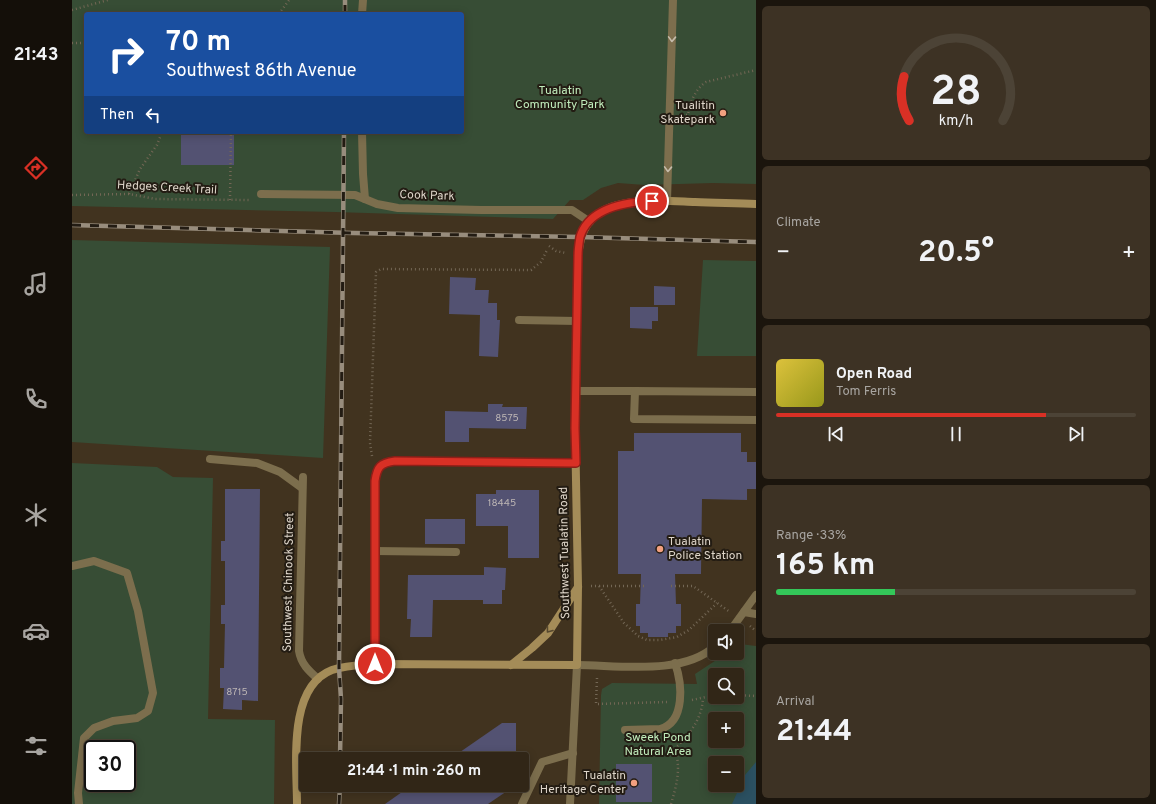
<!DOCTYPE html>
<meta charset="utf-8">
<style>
:root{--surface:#312617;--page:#3d3224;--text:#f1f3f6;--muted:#a8a5a1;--line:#4c4336;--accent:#d93025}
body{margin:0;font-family:Overpass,sans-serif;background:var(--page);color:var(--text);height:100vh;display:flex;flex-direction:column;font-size:15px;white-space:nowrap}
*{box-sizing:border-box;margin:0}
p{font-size:13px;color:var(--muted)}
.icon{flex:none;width:22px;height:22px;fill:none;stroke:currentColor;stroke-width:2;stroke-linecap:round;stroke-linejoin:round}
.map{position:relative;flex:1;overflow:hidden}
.sheet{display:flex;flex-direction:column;gap:6px;padding:6px;background:#1b150d;width:400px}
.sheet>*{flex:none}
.hud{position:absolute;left:12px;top:12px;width:380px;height:122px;border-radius:4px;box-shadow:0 2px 10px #0003,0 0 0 1px var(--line);background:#1a4fa0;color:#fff;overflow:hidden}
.controls{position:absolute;left:636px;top:624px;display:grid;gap:8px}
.controls a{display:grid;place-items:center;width:36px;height:36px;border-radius:4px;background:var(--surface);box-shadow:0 2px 10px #0003,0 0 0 1px var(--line);font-size:20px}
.speed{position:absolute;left:12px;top:740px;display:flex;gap:8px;font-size:20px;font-weight:700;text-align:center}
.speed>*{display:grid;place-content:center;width:52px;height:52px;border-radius:50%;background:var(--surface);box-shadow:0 2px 10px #0003,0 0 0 1px var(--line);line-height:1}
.speed .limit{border:2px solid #111;border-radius:6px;background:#fff;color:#111}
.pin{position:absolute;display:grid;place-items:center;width:34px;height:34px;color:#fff;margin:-17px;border:2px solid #fff;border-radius:50%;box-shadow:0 1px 4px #0007}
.me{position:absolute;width:44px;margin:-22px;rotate:0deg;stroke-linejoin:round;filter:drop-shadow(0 0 3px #0008)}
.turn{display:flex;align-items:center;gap:14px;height:84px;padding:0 16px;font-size:18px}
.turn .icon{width:52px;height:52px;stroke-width:2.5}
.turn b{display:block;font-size:28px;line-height:34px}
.then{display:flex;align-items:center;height:38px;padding:0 16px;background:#0003;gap:8px;font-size:15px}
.big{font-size:30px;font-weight:700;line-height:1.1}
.sheet .card{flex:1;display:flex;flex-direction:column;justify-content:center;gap:6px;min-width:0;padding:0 14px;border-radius:6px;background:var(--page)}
.sheet .dial{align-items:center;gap:0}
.dial svg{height:104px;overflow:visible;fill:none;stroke:var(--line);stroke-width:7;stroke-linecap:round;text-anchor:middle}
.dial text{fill:var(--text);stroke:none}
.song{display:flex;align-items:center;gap:12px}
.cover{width:48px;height:48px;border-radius:6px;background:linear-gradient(135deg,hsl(50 70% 55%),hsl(60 70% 35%))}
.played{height:4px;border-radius:2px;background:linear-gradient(90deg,var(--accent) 75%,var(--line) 75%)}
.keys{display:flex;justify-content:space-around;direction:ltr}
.heat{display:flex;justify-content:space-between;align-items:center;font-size:22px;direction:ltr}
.charge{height:6px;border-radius:3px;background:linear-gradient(90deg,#34c759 33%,var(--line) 0)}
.trip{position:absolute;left:227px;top:752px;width:230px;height:40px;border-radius:4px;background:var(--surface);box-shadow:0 2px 10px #0003,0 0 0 1px var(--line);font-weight:700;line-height:40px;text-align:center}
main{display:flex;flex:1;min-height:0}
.dock{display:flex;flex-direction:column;width:72px;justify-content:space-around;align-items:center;background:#140f09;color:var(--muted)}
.dock .icon{width:28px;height:28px}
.dock .on{color:var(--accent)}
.dock b{font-size:18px;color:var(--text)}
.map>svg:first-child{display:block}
</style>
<main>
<nav class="dock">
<b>21:43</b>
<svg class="icon on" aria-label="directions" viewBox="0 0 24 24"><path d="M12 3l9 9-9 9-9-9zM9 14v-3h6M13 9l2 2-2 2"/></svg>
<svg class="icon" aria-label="music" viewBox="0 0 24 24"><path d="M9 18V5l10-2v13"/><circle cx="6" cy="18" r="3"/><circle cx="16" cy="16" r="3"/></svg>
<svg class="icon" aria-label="phone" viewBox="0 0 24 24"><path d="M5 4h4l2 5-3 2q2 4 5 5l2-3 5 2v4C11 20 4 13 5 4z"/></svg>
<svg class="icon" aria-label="climate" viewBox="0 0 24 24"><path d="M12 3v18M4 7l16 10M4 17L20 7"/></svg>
<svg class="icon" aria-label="car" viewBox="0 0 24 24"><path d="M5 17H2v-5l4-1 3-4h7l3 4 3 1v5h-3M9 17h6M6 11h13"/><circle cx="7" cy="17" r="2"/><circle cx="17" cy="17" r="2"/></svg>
<svg class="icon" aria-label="filters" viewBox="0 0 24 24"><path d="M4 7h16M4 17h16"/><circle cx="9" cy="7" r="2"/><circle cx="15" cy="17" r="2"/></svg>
</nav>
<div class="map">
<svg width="684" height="804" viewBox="0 0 684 804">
<rect width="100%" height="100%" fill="#41331f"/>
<!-- green -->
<g fill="#374d35" fill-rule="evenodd">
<path d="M 0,0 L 684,0 L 684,184 L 641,183 L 573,185 L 546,183 L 529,188 L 511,200 L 498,200 L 481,219 L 263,212 L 0,206 ZM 14,14 L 390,14 L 390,132 L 14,132 Z"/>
<path d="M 0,240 L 258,247 L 251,458 L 0,442 Z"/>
<path d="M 631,260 L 684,261 L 684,356 L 625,356 Z"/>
<path d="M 0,463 L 85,467 L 101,477 L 141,478 L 136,719 L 203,720 L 202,804 L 0,804 ZM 21,749 L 55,749 L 55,783 L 21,783 Z"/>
<path d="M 668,644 L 684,646 L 684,804 L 527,804 L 529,695 L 530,689 L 540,683 L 625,684 L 623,674 L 655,653 L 665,653 L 665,646 ZM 643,675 L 665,675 L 665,697 L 643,697 ZM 643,719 L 665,719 L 665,741 L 643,741 ZM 643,763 L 665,763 L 665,785 L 643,785 Z"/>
</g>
<!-- water -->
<path fill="#2b5061" d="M 684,762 L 684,804 L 660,804 L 673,775 Z"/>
<!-- building -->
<g fill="#535272">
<rect x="109" y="132" width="53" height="33"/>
<path d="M 378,277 L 404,278 L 403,290 L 417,290 L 416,303 L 425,303 L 425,320 L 428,320 L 426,357 L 407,356 L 408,315 L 377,314 Z"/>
<path d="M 582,286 L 603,287 L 603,305 L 582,305 Z"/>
<path d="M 558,307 L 586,307 L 586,321 L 580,321 L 580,329 L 558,328 Z"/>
<path d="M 416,404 L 431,404 L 430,407 L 455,407 L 454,429 L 397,428 L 397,442 L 373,442 L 373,411 L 416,412 Z"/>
<path d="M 562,433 L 669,433 L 669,452 L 675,452 L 675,462 L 684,462 L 684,489 L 675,489 L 675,500 L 630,499 L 629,574 L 603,574 L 604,604 L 609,604 L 609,626 L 604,626 L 604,633 L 596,633 L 596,637 L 576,637 L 576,633 L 568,633 L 568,626 L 564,626 L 564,604 L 568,604 L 569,574 L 546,574 L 546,451 L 562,451 Z"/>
<path d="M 153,489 L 188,489 L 186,701 L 170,700 L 170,710 L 151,709 L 152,688 L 148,688 L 148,668 L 152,668 L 153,624 L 149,624 L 149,605 L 153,605 L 153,561 L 149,561 L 149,541 L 153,541 Z"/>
<path d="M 424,490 L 467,490 L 467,558 L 436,558 L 436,526 L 404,526 L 404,494 L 424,494 Z"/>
<rect x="353" y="519" width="40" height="25"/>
<path d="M 412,567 L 434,568 L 433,590 L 430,590 L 430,604 L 411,604 L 411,600 L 361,600 L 360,637 L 338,637 L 339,619 L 335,619 L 336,575 L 412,575 Z"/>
<path d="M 430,723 L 444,723 L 444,759 L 378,759 Z"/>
<rect x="544" y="764" width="36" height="38"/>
<path d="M 340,785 L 444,785 L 416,804 L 313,804 Z"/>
</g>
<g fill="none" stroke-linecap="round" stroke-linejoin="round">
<!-- path -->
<g stroke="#736755" stroke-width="2.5" stroke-dasharray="1 3" stroke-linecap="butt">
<path d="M 0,10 L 36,0"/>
<path d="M 207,14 L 217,0"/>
<path d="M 0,43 L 14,43"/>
<path d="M 610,115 L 616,115 C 618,103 623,89 634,82 L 684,70"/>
<path d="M 57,194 L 68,169 L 85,145 L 90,132"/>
<path d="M 0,195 L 57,194 L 83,199 L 177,200"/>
<path d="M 158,200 L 159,132"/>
<path d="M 477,246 L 484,251 L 494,253"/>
<path d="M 300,456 L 298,443 L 304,272 L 309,269 L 459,270 L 469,262 L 475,250"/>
<path d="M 519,586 L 573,586"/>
<path d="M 527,586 L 552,623 L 566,636 L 575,640 L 588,640 L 605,637 L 617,630 L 645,603"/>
<path d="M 599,586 L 621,586 L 658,612"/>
<path d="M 678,626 L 684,631"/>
<path d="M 525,678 L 524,704 L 595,702"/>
<path d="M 665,695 L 684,696"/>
<path d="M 620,700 L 643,695"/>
<path d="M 599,804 C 605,784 609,769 603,748 C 618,735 630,718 631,698"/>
</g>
<!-- service -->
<g stroke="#7c6e4d" stroke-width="8">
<path d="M 290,14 L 291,0"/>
<path d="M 290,132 L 291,174 L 293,199"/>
<path d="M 189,194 L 283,195 L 305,204 L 326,208 L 409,210 L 500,210 L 518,222"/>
<path d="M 595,201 L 601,0"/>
<path d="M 447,320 L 505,321"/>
<path d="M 504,391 L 563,391"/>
<path d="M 684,392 L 563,391 L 562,419 L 684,420"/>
<path d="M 303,551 L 384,552"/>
<path d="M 0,566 L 22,561 L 55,573 L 66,611 L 81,693 L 76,711 L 65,718 L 41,721 L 22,728 L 12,738 L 6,793 L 7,804"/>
<path d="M 672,612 L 684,614"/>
<path d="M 658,631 L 684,595"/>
<path d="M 505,665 C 546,665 611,676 643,646"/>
<path d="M 553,730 L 588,729 C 614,722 610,683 603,663"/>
<path d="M 450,804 L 470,762 L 501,753"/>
</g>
<!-- minor -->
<g stroke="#7c6e4d" stroke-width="8">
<path d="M 138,459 L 185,463 L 208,472 L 230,488"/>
<path d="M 231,477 L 227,651 C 229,664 237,671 246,679"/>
<path d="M 303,664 L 303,481 C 305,467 308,463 323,461 L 504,463"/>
</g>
<!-- tertiary -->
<path stroke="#7c6e4d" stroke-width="8" d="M 498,804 L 505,665"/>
<!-- secondary -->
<g stroke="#a48c58" stroke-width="8">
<path d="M 439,665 L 460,648 L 476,633 L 506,587"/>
<path d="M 225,804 C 225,765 215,687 260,670 C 274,665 288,665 303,664 L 505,665 L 506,586 L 503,427 L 506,256 C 508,241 510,228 522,217 C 545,196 593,201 623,202 C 643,203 664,203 684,204"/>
</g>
<!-- rail casing -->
<g stroke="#988d7d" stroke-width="4.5">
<g id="rail">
<path d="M 273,14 L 273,0"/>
<path d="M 0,225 L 281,233 L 508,237 L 684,242"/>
<path d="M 268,759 L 269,699 L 267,668 L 272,132"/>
<path d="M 267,804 L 268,785"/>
</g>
</g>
<!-- rail -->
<use href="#rail" stroke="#231c13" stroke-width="3" stroke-dasharray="9" stroke-linecap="butt"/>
</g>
<!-- one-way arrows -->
<defs><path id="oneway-chevron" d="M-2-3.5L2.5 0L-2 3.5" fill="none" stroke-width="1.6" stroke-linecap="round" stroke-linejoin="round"/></defs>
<g stroke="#c6bcab">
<use href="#oneway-chevron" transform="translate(600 39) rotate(92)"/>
<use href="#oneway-chevron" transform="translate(596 169) rotate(92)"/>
</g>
<use stroke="#57492f" href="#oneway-chevron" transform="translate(477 630) rotate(127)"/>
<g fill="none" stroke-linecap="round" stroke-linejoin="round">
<!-- route casing -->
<g stroke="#8d1f18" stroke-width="10">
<path id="route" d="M 303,664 L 303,481 C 305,467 308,463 323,461 L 504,463 L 503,428 L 506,256 C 506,250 507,243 508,237 C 517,207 554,202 580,201"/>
</g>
<!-- route -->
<use href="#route" stroke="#d93025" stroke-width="7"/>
</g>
<!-- markers -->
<g fill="#f2a07f" stroke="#231c13" stroke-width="1.5">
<circle cx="651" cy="113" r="4"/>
<circle cx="588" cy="549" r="4"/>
<circle cx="562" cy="783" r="4"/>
</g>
<g text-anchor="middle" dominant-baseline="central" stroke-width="4" stroke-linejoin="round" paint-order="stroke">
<!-- number labels -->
<g font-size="10" fill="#bcb5b4">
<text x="435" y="418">8575</text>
<text x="430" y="503">18445</text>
<text x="165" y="692">8715</text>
</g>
<!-- park labels -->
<g font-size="12" fill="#c1edbc" stroke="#231c13">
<text x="488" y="91">Tualatin<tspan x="488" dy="14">Community Park</tspan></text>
<text x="586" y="738">Sweek Pond<tspan x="586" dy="14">Natural Area</tspan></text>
</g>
<!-- poi labels -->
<g font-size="12" fill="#dfd6ca" stroke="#231c13" text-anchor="end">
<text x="643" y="106">Tualitin<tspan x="643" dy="14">Skatepark</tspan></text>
<text x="596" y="542" text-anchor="start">Tualatin<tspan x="596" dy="14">Police Station</tspan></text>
<text x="554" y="776">Tualatin<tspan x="554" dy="14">Heritage Center</tspan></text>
</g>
<!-- street labels -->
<g font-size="12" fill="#dfd6ca" stroke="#231c13">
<text transform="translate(95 188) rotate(3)">Hedges Creek Trail</text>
<text transform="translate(355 196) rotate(2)">Cook Park</text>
<text transform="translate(493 553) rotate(-91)">Southwest Tualatin Road</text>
<text transform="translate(217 582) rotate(-89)">Southwest Chinook Street</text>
</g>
</g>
</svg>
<div class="controls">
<a><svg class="icon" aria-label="sound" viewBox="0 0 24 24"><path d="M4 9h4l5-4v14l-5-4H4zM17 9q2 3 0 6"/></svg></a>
<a><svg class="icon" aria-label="search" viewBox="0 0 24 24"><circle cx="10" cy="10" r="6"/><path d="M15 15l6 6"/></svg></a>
<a>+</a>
<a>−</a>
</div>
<div class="speed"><div class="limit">30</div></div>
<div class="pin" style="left:580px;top:201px;background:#d93025"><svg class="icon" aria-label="arrive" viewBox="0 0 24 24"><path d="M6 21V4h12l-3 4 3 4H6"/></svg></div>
<svg class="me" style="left:303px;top:664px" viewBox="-20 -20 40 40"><circle r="17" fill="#d93025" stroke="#fff" stroke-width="3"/><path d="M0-11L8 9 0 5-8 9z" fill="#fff"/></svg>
<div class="trip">21:44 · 1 min · 260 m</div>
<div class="hud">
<div class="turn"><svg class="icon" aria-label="right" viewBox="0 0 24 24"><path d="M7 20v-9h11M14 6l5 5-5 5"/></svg><div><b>70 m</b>Southwest 86th Avenue</div></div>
<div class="then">Then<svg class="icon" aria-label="left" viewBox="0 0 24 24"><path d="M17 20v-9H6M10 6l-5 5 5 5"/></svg></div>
</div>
</div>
<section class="sheet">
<div class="card dial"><svg viewBox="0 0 100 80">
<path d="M14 69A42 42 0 1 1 86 69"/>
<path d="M14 69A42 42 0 0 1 10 35" stroke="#d93025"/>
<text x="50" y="56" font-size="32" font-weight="700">28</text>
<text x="50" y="72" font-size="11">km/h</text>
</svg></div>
<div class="card"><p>Climate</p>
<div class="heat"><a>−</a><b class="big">20.5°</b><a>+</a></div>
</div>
<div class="card">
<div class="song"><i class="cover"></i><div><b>Open Road</b><p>Tom Ferris</p></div></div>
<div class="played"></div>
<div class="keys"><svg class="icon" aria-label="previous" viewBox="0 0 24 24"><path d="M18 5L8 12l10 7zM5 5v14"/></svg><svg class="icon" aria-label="pause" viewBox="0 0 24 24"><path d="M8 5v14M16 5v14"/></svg><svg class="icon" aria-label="next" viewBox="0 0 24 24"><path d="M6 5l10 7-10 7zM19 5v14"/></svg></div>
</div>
<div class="card"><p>Range · 33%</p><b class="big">165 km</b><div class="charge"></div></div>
<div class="card"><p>Arrival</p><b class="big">21:44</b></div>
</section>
</main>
